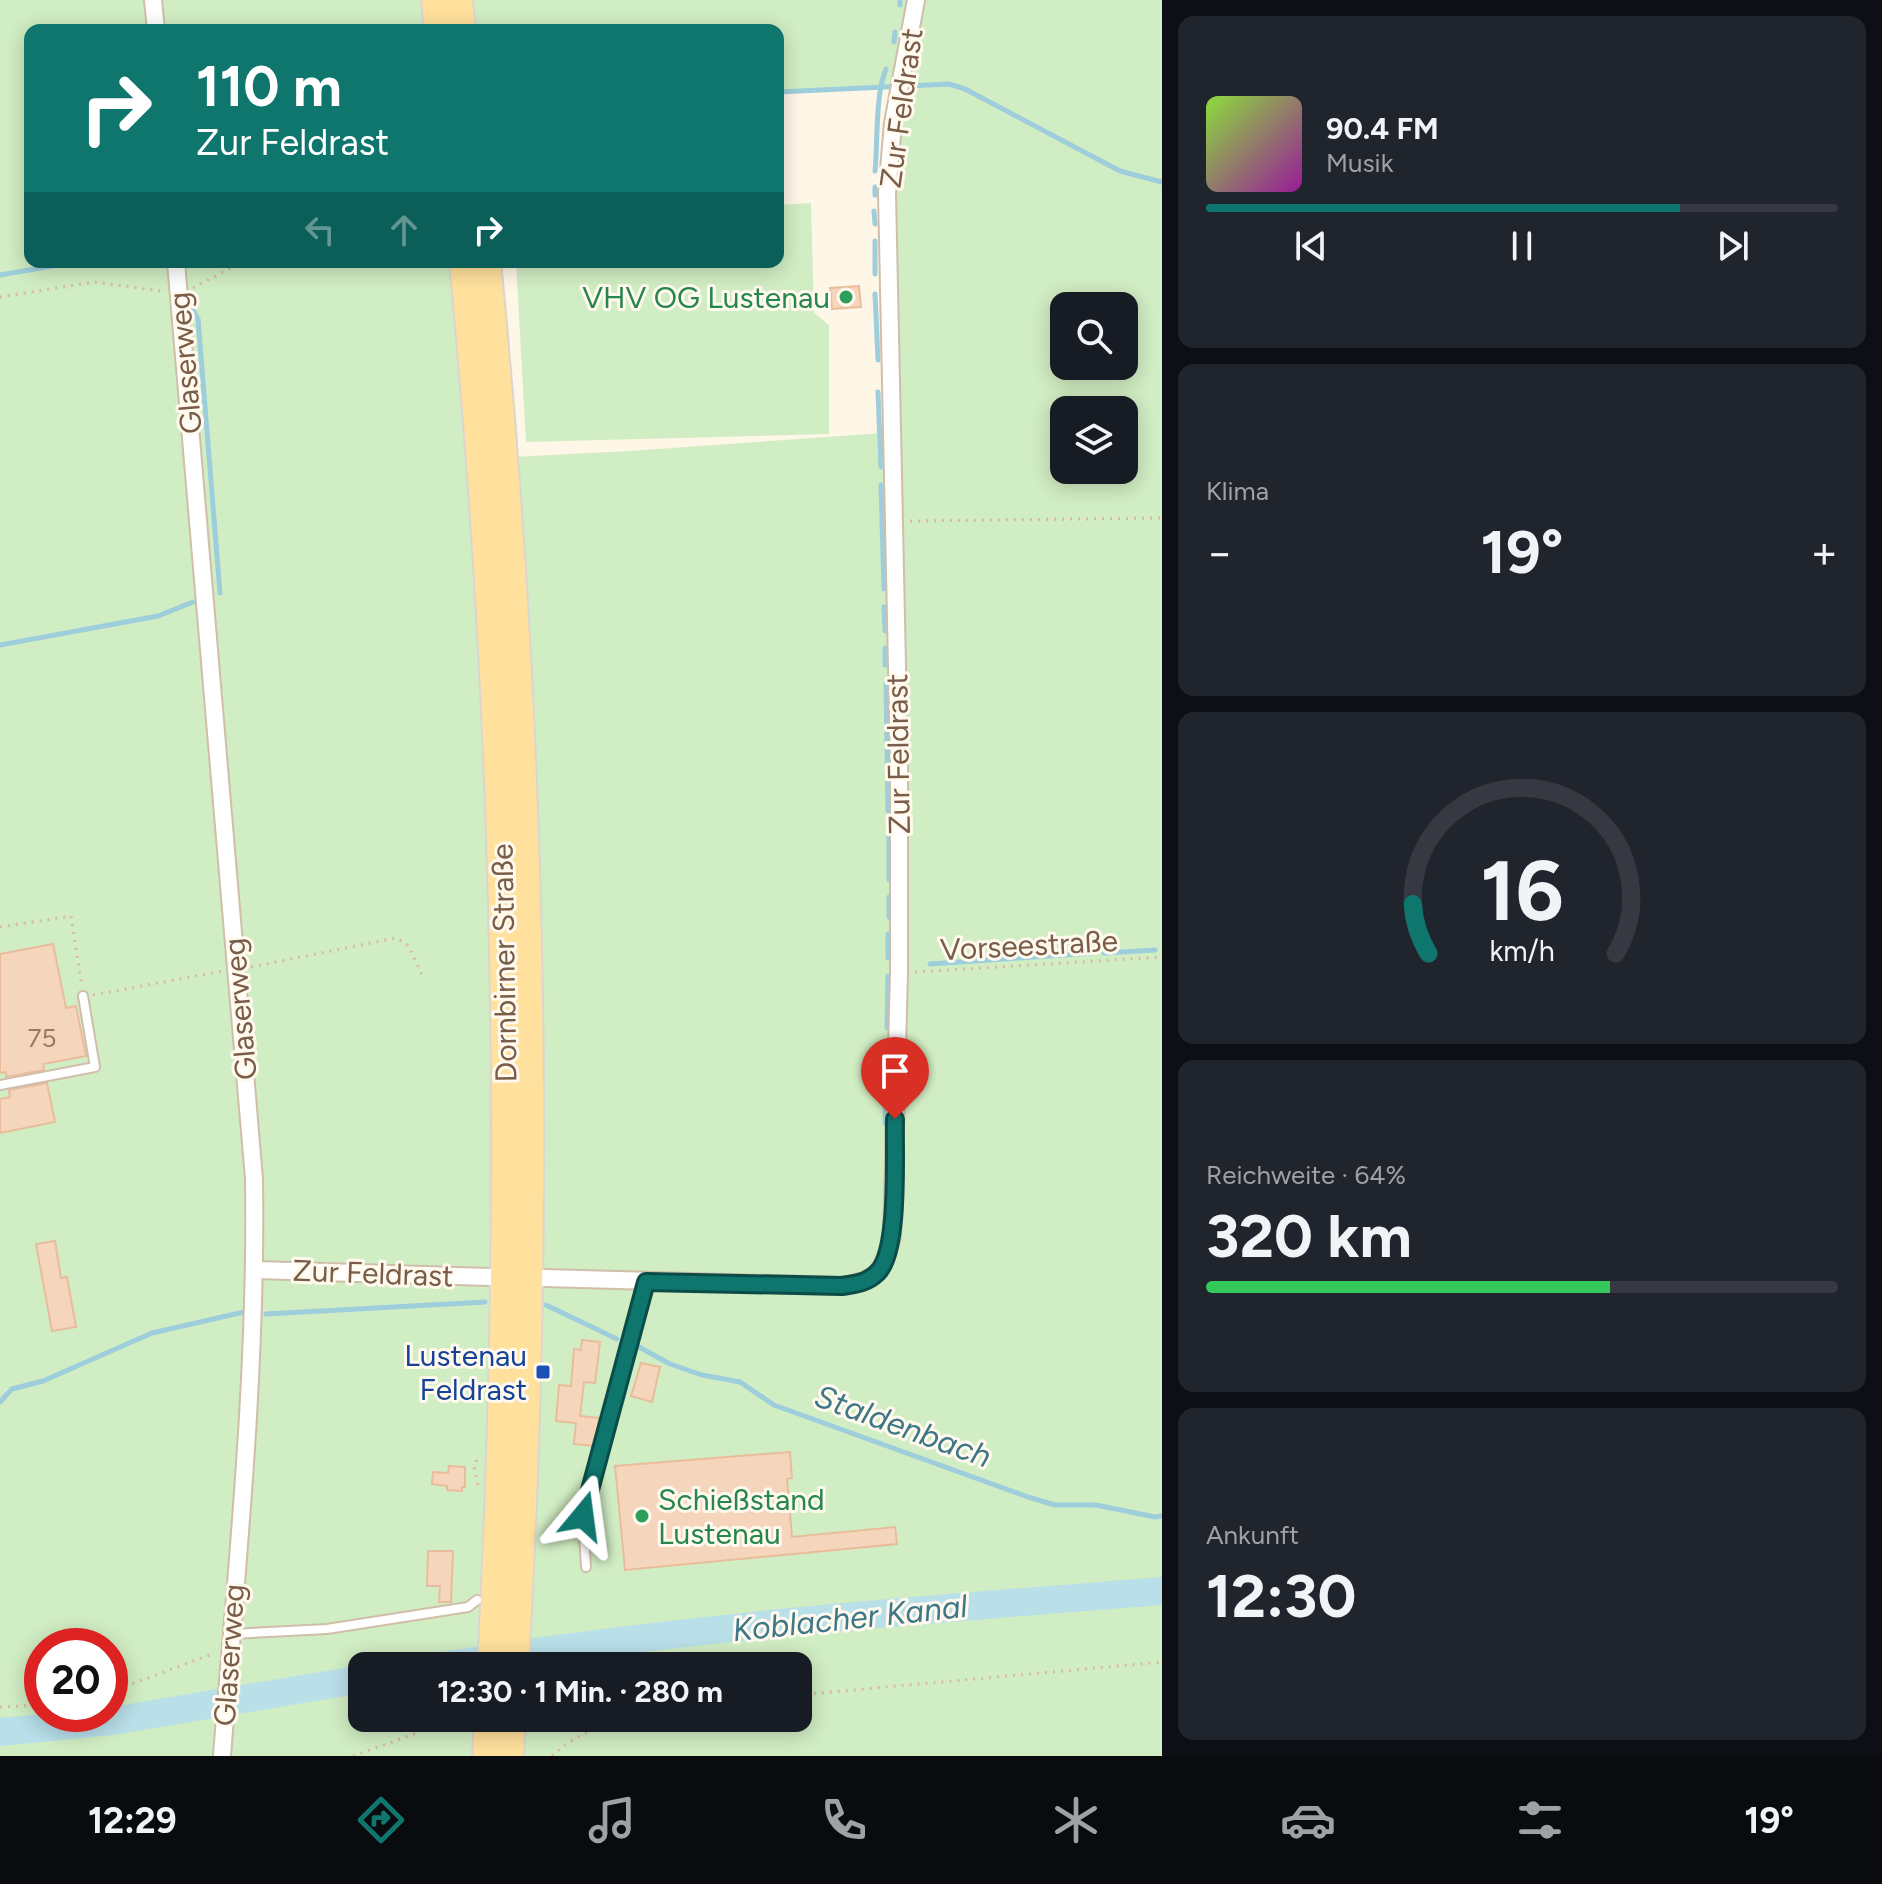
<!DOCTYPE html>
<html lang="de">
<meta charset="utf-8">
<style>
:root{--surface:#171b24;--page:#20242c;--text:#f1f3f6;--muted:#9ea1a6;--line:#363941;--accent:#0f766e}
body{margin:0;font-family:Figtree,sans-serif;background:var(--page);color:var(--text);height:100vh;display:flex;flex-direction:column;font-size:30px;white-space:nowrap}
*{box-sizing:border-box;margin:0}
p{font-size:26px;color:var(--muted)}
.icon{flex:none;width:44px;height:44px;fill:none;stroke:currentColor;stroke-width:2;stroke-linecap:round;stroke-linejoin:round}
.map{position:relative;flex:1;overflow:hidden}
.side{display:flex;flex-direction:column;gap:16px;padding:16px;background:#0d0f14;width:720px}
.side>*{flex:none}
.hud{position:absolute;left:24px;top:24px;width:760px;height:244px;border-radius:16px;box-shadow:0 4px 20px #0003;background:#0f766e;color:#fff;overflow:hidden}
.tools{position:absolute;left:1050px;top:292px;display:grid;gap:16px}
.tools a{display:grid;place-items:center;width:88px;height:88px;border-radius:16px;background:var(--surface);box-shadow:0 4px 20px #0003;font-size:40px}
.speed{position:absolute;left:24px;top:1628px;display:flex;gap:16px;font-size:40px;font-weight:700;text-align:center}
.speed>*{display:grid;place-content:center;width:104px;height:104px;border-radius:50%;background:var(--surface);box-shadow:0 4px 20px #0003;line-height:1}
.speed .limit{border:12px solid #d22;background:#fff;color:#111}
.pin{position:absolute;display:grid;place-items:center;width:68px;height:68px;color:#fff;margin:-82px -34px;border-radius:50% 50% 50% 0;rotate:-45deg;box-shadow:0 0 8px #0007}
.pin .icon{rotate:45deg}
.me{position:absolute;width:88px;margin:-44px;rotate:16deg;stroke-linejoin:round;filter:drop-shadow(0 0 6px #0008)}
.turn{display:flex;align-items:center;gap:28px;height:168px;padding:0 40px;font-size:36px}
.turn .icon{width:104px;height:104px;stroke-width:2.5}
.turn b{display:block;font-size:56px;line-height:68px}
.lanes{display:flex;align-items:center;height:76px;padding:0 40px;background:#0003;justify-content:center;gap:40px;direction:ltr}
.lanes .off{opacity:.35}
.big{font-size:60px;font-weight:700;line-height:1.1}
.side .widget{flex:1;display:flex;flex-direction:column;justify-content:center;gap:12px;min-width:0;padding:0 28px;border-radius:16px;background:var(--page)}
.side .dial{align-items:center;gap:0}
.dial svg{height:208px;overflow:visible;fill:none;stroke:var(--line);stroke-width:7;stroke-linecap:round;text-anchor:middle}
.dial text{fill:var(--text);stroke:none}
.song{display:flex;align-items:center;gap:24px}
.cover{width:96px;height:96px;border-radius:12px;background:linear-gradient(135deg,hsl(90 70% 55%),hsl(300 70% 35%))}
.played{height:8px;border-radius:4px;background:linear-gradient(90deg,var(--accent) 75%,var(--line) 75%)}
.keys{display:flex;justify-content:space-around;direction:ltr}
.heat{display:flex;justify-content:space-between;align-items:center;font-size:44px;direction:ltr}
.charge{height:12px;border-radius:6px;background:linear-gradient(90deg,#34c759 64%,var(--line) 0)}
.trip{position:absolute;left:348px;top:1652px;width:464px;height:80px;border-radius:16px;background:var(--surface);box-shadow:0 4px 20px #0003;font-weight:700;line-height:80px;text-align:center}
.menu{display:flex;height:128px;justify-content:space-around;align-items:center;background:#090b0e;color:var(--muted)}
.menu .icon{width:56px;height:56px}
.menu .on{color:var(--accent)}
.menu b{font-size:36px;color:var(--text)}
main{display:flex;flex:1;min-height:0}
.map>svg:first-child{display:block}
</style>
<main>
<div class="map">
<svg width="1162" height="1756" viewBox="0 0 1162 1756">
<rect width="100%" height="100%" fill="#fef6e6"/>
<!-- green -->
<g fill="#d1edc3" fill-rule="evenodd">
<path d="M 0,0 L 147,0 L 150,30 L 30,30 L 30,262 L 462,262 L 492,458 L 629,451 L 883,433 L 893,323 L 894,164 L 918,0 L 1162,0 L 1162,1581 L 839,1608 L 480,1650 L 480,1666 L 362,1666 L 362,1718 L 798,1718 L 798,1666 L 487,1666 L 1014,1610 L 1162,1598 L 1162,1756 L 0,1756 ZM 1064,306 L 1124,306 L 1124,366 L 1064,366 ZM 1064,410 L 1124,410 L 1124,470 L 1064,470 ZM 42,1646 L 110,1646 L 110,1714 L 42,1714 Z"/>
<path d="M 159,0 L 426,0 L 429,30 L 161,30 Z"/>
<path d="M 468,0 L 911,0 L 894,86 L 778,92 L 778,30 L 471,30 Z"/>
<path d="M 811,203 L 814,313 L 829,325 L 829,434 L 526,442 L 516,262 L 778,262 L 778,205 Z"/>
</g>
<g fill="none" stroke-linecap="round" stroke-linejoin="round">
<!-- stream -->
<g stroke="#9ecedb" stroke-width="5">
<path d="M 900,5 L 900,0"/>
<path d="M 894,42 L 895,32"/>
<path d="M 778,92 L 949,84 L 965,89 L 1120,171 L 1162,182"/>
<path d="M 875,171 C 878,140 875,96 886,69"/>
<path d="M 875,195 L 875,187"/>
<path d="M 874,211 L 875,224"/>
<path d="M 875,241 L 875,274"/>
<path d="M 0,275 L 75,262"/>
<path d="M 875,294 L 878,360"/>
<path d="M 193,310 L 198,319 L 220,593"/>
<path d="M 878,392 L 881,467"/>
<path d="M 881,485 L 884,589"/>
<path d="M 884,607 L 885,631"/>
<path d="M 0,645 L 158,616 L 193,602"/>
<path d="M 885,648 L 885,665"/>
<path d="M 886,683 L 888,811"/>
<path d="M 889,831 L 889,880"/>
<path d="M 889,917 L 889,897"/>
<path d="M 1104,953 L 1155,950"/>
<path d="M 888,958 L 888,934"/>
<path d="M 930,964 L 1092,953"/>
<path d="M 887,1028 L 888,976"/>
<path d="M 885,1123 L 887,1046"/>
<path d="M 546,1305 L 617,1339"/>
<path d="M 266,1314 L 485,1302"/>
<path d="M 639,1347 L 670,1364 L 702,1375 L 740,1382 L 774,1405 L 1028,1497 L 1055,1505 L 1096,1505 L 1155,1517 L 1162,1516"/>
<path d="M 0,1402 L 12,1389 L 43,1381 L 152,1333 L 244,1312"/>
</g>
<!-- river -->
<g stroke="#b9dfe9" stroke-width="28">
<path d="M 443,1666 C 681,1627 922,1610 1162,1591"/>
<path d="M 0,1732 L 112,1721 L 362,1679"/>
</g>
</g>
<!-- building -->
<g fill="#f5d6bc" stroke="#e9bd9b" stroke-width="2">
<path d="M 859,286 L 861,307 L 832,309 L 830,288 Z"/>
<path d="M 53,944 L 66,1008 L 76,1006 L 86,1056 L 43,1064 L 44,1070 L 6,1077 L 6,1072 L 0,1073 L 0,954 Z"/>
<path d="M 47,1083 L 55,1122 L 0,1133 L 0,1099 L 10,1097 L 9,1090 Z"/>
<path d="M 55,1241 L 61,1278 L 67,1277 L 76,1327 L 52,1331 L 36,1244 Z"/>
<path d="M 582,1340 L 600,1342 L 595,1383 L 584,1382 L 580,1416 L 599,1418 L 595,1446 L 574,1444 L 576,1423 L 556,1421 L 559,1385 L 571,1386 L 574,1349 L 581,1350 Z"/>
<path d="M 641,1363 L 660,1367 L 652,1402 L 631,1396 Z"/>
<path d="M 790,1452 L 792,1478 L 787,1479 L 792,1537 L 895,1527 L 897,1544 L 625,1570 L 615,1466 Z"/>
<path d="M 449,1466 L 465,1467 L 465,1487 L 462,1487 L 462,1491 L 447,1490 L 447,1486 L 432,1484 L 433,1472 L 448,1473 Z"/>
<path d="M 428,1551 L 453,1551 L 451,1602 L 439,1602 L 440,1586 L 427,1586 Z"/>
</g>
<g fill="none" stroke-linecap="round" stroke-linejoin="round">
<!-- service casing -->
<g stroke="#d0beab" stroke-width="12">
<g id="service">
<path d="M 0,1085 L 95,1067 L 83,996"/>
<path d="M 586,1567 L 583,1516 L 646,1282"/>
<path d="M 231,1634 L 327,1629 L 468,1607 L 477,1600"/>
</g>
</g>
<!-- minor casing -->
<g stroke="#d0beab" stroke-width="20">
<g id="minor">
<path d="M 153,0 L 156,30"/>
<path d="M 176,262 L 254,1179 C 257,1372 237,1564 222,1756"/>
<path d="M 256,1270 L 490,1277"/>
<path d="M 544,1278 L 842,1286 C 878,1281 884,1270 892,1236 L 899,973 L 899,761 L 887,193 L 893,123 L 916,0"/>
</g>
</g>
<!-- primary casing -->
<g stroke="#dcd5d0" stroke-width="30">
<g id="primary">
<path d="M 435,0 L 438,30"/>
<path d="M 459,0 L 462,30"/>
<path d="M 463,262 C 508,729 516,1197 491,1666"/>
<path d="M 487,262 C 533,728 542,1198 515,1666"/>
<path d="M 486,1756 L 488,1718"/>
<path d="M 510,1756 L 512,1718"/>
</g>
</g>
<!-- path -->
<g stroke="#dab99e" stroke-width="3" stroke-dasharray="2 6" stroke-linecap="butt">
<path d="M 193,288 L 242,262"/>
<path d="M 0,297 L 94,282 L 162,291"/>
<path d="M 910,521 L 1162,518"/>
<path d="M 0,927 L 71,916 L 82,987"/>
<path d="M 251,967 L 396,938 L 408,945 L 422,975"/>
<path d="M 915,972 L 1162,957"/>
<path d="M 93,995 L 223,971"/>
<path d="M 478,1485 L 474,1467 L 479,1455"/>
<path d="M 110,1692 L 215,1653"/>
<path d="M 798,1695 L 1162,1662"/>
<path d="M 0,1707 L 42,1705"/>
<path d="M 353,1756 L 417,1733 L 441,1718"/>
<path d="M 552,1756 L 569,1742 L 614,1718"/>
</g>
<!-- service -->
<use href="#service" stroke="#fff" stroke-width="8"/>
<!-- minor -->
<use href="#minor" stroke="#fff" stroke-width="16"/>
<!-- primary -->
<use href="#primary" stroke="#ffe09c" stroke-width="26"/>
</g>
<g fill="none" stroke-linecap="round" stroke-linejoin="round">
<!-- route casing -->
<g stroke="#0a4d48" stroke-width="20">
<path id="route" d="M 583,1516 L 646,1282 L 842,1286 C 855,1284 867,1283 877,1273 C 900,1252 894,1153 895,1119"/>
</g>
<!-- route -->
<use href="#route" stroke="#0f766e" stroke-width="14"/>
</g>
<!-- markers -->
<g fill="#2e9e5b" stroke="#fff9ee" stroke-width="3">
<circle cx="846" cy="297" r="8"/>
<circle cx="642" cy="1516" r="8"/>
</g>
<rect fill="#1a4fb4" stroke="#fff9ee" stroke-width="3" x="535" y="1364" width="16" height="16" rx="4"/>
<g text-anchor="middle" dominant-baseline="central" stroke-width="6" stroke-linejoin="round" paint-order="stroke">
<!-- number labels -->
<g font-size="26" fill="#987b66">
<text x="42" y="1038">75</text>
</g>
<!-- street labels -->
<g font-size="30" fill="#795d49" stroke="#fff9ee">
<text transform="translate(901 108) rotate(-82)">Zur Feldrast</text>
<text transform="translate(185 363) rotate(-95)">Glaserweg</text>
<text transform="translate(898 754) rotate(-91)">Zur Feldrast</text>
<text transform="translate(1029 945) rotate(-3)">Vorseestraße</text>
<text transform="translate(504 963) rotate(-91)">Dornbirner Straße</text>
<text transform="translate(240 1009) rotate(-95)">Glaserweg</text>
<text transform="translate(373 1273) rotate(2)">Zur Feldrast</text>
<text transform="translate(229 1655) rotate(-86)">Glaserweg</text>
</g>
<!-- leisure labels -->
<g font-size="30" fill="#27864d" stroke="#fff9ee" text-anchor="end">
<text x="830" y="297">VHV OG Lustenau</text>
<text x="658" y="1499" text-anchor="start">Schießstand<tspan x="658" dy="34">Lustenau</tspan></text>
</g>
<!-- transit labels -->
<g font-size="30" fill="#164399" stroke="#fff9ee" text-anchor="end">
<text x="527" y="1355">Lustenau<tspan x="527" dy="34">Feldrast</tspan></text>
</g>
<!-- water labels -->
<g font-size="32" font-style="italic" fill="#3e7787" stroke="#fff9ee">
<text transform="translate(903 1426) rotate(20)">Staldenbach</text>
<text transform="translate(850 1618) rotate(-6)">Koblacher Kanal</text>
</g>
</g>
</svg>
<div class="tools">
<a><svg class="icon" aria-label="search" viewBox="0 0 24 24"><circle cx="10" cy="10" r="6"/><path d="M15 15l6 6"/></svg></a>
<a><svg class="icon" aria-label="layers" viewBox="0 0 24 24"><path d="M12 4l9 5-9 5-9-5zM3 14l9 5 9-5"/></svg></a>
</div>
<div class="speed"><div class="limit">20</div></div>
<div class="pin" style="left:895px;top:1119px;background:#d93025"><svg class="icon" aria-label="arrive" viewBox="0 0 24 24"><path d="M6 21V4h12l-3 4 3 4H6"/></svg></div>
<svg class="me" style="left:583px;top:1516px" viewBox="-20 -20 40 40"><path d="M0-17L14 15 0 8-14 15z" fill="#0f766e" stroke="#fff" stroke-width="4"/></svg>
<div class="trip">12:30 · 1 Min. · 280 m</div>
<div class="hud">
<div class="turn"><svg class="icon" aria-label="right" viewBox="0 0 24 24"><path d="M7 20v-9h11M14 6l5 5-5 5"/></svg><div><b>110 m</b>Zur Feldrast</div></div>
<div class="lanes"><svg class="icon off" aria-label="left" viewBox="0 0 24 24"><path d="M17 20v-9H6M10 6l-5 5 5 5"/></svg><svg class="icon off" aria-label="ahead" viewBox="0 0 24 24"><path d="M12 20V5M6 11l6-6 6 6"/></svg><svg class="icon" aria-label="right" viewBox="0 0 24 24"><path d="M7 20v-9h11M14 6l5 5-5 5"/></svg></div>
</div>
</div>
<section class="side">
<div class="widget">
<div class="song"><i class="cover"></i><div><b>90.4 FM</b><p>Musik</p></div></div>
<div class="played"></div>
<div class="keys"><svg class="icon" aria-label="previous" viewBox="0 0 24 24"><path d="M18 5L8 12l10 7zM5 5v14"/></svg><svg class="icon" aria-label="pause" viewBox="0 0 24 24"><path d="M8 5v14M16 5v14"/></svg><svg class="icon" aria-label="next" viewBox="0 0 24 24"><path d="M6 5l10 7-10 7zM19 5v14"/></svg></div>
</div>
<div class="widget"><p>Klima</p>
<div class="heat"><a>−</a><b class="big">19°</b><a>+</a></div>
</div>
<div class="widget dial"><svg viewBox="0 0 100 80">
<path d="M14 69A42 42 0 1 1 86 69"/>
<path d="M14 69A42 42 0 0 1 8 50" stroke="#0f766e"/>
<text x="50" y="56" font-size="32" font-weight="700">16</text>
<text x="50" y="72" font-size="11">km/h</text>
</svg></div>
<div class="widget"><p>Reichweite · 64%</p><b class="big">320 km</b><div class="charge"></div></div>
<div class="widget"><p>Ankunft</p><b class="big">12:30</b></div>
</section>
</main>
<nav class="menu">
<b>12:29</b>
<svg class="icon on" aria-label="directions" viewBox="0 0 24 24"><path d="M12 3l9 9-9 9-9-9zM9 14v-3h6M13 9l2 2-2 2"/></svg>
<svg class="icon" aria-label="music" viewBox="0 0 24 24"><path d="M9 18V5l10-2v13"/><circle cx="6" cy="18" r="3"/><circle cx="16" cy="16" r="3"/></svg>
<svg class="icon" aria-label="phone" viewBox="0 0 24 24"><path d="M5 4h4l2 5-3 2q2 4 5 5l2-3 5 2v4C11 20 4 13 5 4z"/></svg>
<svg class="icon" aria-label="climate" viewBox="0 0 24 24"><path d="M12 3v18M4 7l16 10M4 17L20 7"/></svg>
<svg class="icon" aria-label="car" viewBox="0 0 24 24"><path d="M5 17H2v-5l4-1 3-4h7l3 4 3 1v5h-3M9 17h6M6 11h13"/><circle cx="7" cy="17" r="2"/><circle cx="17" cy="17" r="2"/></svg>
<svg class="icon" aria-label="filters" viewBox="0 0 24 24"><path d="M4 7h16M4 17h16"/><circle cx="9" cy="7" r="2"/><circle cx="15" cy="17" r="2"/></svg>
<b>19°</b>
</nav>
